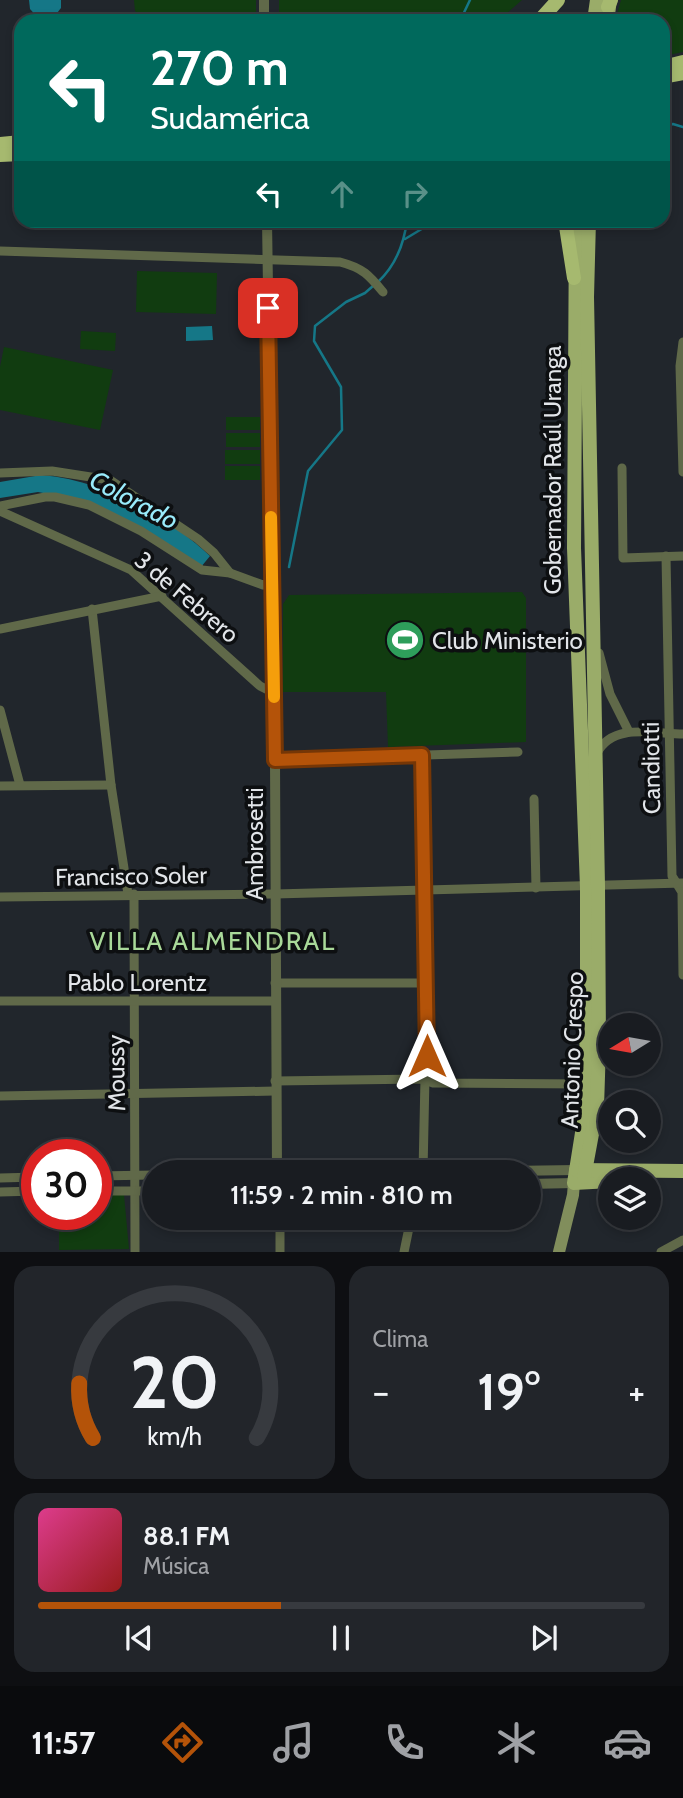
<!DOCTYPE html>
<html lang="es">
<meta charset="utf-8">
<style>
:root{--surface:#191c21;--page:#22252a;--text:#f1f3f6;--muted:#9fa1a5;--line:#373a3f;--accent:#b45309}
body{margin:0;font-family:Cabin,sans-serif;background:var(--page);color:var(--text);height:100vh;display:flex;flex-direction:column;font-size:26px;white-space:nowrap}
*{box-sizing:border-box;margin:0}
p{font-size:23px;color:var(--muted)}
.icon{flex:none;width:38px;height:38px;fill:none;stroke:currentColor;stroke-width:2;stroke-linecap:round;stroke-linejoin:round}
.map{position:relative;height:1252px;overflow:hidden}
.details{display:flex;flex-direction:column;gap:14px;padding:14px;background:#0e0f12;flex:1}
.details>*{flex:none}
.top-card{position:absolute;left:14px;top:14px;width:656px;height:214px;border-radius:21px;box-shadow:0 4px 10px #0003,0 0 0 2px var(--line);background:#00695c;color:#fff;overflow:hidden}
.needle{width:46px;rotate:259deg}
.buttons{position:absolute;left:598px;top:1013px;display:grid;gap:14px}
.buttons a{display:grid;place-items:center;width:63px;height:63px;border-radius:50%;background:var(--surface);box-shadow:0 4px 10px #0003,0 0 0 2px var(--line);font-size:35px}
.speed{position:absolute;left:21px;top:1139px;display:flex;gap:14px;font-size:35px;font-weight:700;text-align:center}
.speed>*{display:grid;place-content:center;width:91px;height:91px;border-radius:50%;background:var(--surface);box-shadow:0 4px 10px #0003,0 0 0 2px var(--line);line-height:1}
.speed .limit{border:10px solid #d22;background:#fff;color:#111}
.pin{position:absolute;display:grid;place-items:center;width:60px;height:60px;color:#fff;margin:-30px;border-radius:14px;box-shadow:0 4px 10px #0006}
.me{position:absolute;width:77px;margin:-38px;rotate:0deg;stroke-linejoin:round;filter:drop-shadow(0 0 5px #0008)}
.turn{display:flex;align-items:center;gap:24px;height:147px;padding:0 21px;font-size:32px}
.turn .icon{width:91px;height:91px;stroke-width:2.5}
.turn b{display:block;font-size:49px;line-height:60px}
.lanes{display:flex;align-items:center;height:66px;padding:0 21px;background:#0003;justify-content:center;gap:35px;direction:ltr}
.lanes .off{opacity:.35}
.big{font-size:52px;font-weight:600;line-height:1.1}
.details .widget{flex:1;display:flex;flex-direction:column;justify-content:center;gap:10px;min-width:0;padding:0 24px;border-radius:21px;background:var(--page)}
.details .dial{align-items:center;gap:0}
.dial svg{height:182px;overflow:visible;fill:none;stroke:var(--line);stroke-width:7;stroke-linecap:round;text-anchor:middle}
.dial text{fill:var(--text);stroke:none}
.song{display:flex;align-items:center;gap:21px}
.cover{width:84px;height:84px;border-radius:10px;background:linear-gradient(135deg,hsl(330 70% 55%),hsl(0 70% 35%))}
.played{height:7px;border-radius:4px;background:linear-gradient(90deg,var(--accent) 40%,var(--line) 40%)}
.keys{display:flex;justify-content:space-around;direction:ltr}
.heat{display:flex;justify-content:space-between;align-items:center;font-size:38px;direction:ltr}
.details .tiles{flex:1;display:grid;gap:14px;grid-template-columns:1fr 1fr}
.widget:last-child{grid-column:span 2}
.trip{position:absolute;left:142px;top:1160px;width:399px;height:70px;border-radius:35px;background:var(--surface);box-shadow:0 4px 10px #0003,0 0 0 2px var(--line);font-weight:600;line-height:70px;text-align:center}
.tab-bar{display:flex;height:112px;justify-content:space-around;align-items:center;background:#0a0b0d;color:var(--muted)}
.tab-bar .icon{width:49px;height:49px}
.tab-bar .current{color:var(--accent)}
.tab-bar b{font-size:32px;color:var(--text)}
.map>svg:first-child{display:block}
</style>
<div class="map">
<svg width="683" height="1252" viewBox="0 0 683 1252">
<rect width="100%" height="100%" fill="#21262c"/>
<!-- green -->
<g fill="#113c10">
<path d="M 134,0 L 256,0 L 256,21 L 147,21 L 135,11 Z"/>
<path d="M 279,0 L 522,0 L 498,21 L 279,21 Z"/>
<path d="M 621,0 L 683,0 L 683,52 L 663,56 L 663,21 L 615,21 Z"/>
<path d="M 137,271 L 217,273 L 216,314 L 136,312 Z"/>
<path d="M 81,331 L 116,333 L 115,351 L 80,349 Z"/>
<path d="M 4,347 L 113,370 L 100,430 L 0,410 L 0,367 Z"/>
<rect x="226" y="417" width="34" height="13"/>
<rect x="226" y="433" width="34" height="14"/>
<rect x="225" y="450" width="35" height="14"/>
<rect x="225" y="466" width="35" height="14"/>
<path d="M 522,592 L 526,598 L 526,742 L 388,747 L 386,692 L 283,692 L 283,604 L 289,595 Z"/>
<path d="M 96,1195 L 124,1195 L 129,1249 L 59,1250 L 59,1215 L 96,1214 Z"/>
</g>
<!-- water -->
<g fill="#157787">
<path d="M 29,0 L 61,0 L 61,8 L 53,18 L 39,19 L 30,9 Z"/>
<path d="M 212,326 L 213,340 L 186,341 L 186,327 Z"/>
<path d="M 41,475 C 103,480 165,514 210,556 L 201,567 L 90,502 L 38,492 L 0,498 L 0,482 Z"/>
</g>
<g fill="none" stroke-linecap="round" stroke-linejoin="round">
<!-- stream -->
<g stroke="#157787" stroke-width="2.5">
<path d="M 460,21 L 470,0"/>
<path d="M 663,126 L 673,124 L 683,127"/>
<path d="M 405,239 L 425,227 L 451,220"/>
<path d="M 378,282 C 396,265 404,245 407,220"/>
<path d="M 289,567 L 308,471 L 342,430 L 341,387 L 314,341 L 315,326 L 346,302 L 365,293 L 373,286"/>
</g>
<!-- minor -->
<g stroke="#606949" stroke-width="9">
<path d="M 0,251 L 340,262 C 363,268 369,275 383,292"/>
<path d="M 683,342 L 680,366 L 683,472"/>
<path d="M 622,468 L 623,558 L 683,556"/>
<path d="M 0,473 L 52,471 L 110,480 L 198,539 L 214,553 L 230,573"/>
<path d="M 0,506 L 45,497 L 55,497 L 89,505 L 141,531 L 202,570 L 230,573 L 263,585 L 272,583"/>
<path d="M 0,511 L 131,570 L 260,686 L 274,693"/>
<path d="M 666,556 L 672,876 L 682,892 L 683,975"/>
<path d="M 92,609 L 111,785 L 128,894"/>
<path d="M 0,629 L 162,596"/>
<path d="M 599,653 L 610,694 L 629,732"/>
<path d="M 0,710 L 20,785"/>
<path d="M 597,753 C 613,722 655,734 683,734"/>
<path d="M 422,755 L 427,983 L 423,1172"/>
<path d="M 275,760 L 518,752"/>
<path d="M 0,786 L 111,785"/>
<path d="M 534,799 L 536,888"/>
<path d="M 134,894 L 135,1252"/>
<path d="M 0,897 L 275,894 L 683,883"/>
<path d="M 275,983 L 427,983"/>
<path d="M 0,1001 L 275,1001"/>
<path d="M 275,1081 L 421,1079 L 433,1083 L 587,1084"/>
<path d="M 0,1096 L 275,1091"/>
<path d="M 96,1176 L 154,1175"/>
<path d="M 0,1178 L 37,1177"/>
<path d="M 96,1191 L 154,1191"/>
<path d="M 0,1192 L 37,1191"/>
<path d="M 280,1252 L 280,1218"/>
<path d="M 404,1252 L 411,1218"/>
<path d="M 661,1252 L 683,1240"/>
</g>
<!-- tertiary -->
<g stroke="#606949" stroke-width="10">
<path d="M 264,21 L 264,0"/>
<path d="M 267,220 L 275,760 L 277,1172"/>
<path d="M 445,1172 L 576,1170"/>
<path d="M 528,1184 L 574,1183"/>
</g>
<!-- secondary -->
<path stroke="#818e5c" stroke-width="12" d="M 559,1252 L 573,1195 L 574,1183"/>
<!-- primary -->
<g stroke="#9aac69" stroke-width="14">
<path d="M 594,21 L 597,0"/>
<path d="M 607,21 L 610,0"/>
<path d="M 576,220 L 574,548 L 587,887 L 587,1017 L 585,1114 L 574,1183 L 611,1181"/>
<path d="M 576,1170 L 683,1171"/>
<path d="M 584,1177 L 597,1107 L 599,1045 L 598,886 L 587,297 L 589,220"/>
</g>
<!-- trunk -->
<g stroke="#a6b96f" stroke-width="14">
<path d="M 608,7 L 611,0"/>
<path d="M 539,21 L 558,0"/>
<path d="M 663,67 L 683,62"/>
<path d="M 663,77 L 683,73"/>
<path d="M 0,144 L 21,142"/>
<path d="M 0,155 L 21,154"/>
<path d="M 565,220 L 574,278"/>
</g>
</g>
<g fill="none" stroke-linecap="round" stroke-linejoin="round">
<!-- route casing -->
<g stroke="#753606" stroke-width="18">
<path id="route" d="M 268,308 L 275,760 L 422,755 L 427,1056"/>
</g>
<!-- route -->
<use href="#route" stroke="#b45309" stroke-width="12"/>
<!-- slow -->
<path stroke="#f59e0b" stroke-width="12" d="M 271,517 L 274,697"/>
</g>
<!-- icons -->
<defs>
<g id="stadium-disc" transform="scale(2.0125)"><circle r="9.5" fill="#2e9e5b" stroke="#0d0f11"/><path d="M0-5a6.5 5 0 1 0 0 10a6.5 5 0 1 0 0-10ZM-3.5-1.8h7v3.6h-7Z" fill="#fff"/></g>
</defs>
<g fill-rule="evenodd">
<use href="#stadium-disc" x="405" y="640"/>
</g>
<g text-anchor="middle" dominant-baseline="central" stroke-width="7" stroke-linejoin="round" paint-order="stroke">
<!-- street labels -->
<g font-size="24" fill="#e2e5e9" stroke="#0d0f11">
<text transform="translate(552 470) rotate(-90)">Gobernador Raúl Uranga</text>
<text transform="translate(187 597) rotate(40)">3 de Febrero</text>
<text transform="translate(651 768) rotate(-91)">Candiotti</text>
<text transform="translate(254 844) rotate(-90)">Ambrosetti</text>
<text transform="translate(131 876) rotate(-1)">Francisco Soler</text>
<text x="137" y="982">Pablo Lorentz</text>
<text transform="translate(572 1050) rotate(-88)">Antonio Crespo</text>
<text transform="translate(116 1073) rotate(-91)">Moussy</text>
</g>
<!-- poi labels -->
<g font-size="24" fill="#e2e5e9" stroke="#0d0f11" text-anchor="start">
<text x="432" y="640">Club Ministerio</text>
</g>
<!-- water labels -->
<g font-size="26" font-style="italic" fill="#99ebfb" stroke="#0d0f11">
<text transform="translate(134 500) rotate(28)">Colorado</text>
</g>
<!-- neighbourhood labels -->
<g font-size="26" letter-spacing="2" fill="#a9d999" stroke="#0d0f11">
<text x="213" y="941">VILLA ALMENDRAL</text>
</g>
</g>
</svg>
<div class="buttons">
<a><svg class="needle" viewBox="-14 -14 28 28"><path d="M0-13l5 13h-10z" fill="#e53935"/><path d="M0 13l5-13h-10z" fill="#9fa1a5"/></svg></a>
<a><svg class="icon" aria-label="search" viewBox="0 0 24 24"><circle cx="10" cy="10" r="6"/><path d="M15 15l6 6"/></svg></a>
<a><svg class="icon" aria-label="layers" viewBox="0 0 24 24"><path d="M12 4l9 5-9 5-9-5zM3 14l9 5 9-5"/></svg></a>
</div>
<div class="speed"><div class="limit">30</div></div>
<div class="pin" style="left:268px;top:308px;background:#d93025"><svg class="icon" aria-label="arrive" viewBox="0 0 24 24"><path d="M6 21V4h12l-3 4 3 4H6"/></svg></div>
<svg class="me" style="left:427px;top:1056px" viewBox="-20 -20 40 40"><path d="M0-17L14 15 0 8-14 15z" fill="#b45309" stroke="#fff" stroke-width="4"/></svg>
<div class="trip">11:59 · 2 min · 810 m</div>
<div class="top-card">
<div class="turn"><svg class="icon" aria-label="left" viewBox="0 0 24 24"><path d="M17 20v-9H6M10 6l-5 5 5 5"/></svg><div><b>270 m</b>Sudamérica</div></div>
<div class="lanes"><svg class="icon" aria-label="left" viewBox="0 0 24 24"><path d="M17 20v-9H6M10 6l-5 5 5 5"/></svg><svg class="icon off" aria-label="ahead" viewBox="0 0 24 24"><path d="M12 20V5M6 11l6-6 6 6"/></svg><svg class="icon off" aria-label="right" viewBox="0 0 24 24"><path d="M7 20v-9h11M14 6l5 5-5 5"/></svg></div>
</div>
</div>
<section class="details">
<div class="tiles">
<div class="widget dial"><svg viewBox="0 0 100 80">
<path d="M14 69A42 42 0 1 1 86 69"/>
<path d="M14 69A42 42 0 0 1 8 45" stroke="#b45309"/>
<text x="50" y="56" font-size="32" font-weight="700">20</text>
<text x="50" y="72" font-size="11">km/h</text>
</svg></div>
<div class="widget"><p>Clima</p>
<div class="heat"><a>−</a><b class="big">19°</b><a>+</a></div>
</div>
<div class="widget">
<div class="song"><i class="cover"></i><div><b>88.1 FM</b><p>Música</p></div></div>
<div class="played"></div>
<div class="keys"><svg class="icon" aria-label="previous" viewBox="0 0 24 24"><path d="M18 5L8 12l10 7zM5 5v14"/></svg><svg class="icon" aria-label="pause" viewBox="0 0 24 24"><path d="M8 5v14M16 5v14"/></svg><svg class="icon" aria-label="next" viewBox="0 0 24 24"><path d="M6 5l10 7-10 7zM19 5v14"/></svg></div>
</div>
</div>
</section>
<nav class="tab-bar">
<b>11:57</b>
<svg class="icon current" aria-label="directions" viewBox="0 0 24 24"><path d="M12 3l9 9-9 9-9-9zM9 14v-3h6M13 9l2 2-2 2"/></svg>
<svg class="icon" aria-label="music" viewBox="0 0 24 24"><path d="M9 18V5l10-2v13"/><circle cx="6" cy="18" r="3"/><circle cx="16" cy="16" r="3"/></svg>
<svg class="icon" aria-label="phone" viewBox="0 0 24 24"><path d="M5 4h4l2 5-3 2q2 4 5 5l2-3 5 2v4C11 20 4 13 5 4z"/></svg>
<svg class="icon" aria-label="climate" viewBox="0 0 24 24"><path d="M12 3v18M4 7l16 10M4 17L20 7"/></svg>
<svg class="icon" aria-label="car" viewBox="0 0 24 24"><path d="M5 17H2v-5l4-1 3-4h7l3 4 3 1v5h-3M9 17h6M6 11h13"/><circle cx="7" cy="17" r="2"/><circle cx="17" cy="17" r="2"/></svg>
</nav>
